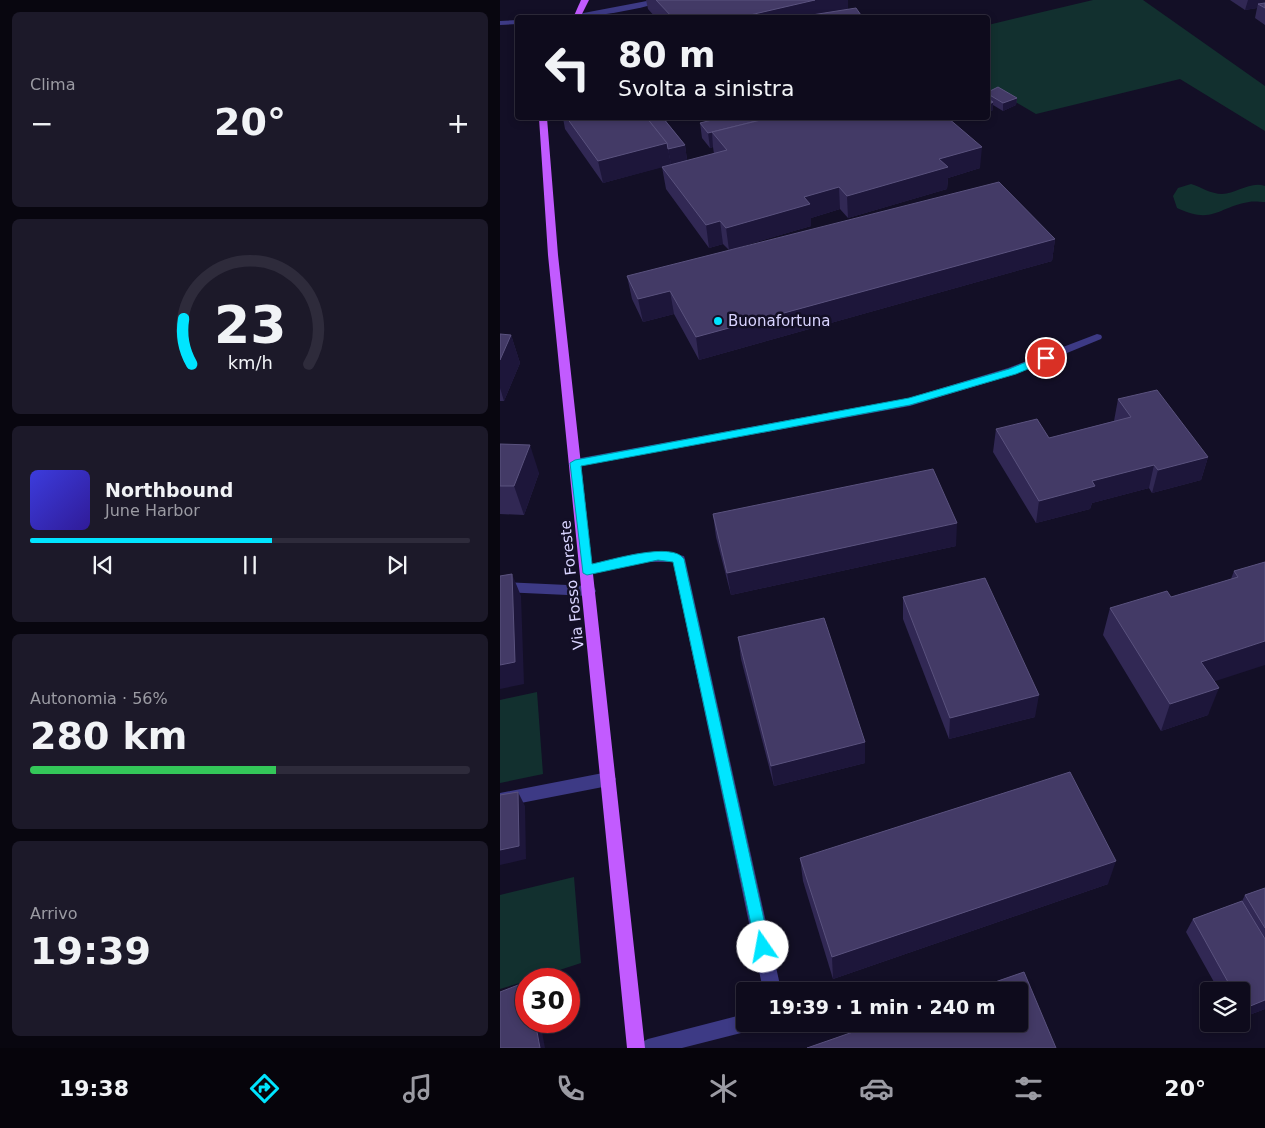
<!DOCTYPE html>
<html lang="it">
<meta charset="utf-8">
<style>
:root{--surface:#0e0b1c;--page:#1c1929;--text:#f1f3f6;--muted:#9b9ba3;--line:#2e2b3b;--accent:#00e5ff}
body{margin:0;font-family:"DejaVu Sans",sans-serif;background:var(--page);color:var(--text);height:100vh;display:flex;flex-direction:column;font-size:19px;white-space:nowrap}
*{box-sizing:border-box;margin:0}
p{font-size:16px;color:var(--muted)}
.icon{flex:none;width:28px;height:28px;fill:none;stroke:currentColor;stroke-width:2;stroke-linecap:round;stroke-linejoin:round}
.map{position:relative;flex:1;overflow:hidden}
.panel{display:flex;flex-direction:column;gap:12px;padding:12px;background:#08060f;width:500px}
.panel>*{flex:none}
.banner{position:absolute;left:15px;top:15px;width:475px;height:105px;border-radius:5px;box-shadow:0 2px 8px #0003,0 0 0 1px var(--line);background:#0e0b1c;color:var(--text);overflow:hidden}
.tools{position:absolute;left:700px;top:982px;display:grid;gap:10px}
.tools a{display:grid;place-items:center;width:50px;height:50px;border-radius:5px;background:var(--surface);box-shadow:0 2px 8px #0003,0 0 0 1px var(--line);font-size:25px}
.speed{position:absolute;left:15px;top:968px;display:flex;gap:10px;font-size:25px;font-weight:700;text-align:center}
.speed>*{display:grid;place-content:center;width:65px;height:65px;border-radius:50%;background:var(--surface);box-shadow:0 2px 8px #0003,0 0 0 1px var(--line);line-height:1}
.speed .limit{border:8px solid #d22;background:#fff;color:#111}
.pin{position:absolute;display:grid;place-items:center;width:42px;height:42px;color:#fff;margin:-21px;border:2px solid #fff;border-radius:50%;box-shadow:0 1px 5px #0007}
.me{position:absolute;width:55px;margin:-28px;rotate:348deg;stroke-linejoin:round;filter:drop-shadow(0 0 4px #0008)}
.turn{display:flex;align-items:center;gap:18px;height:105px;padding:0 20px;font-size:22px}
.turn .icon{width:65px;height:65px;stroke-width:2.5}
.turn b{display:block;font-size:35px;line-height:42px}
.big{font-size:38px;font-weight:800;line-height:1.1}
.panel .tile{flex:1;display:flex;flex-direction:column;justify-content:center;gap:8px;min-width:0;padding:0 18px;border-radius:8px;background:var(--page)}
.panel .dial{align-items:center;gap:0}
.dial svg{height:130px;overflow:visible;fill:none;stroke:var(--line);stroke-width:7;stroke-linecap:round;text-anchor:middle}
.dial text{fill:var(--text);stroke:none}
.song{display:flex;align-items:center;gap:15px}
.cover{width:60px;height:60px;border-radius:8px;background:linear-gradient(135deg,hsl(240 70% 55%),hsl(250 70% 35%))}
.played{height:5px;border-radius:2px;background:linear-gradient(90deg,var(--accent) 55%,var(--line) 55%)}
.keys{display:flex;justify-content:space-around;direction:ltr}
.heat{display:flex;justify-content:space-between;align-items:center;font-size:28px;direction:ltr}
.charge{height:8px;border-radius:4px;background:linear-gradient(90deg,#34c759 56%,var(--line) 0)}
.trip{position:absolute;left:236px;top:982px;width:292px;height:50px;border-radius:5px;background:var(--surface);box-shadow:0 2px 8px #0003,0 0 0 1px var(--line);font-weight:800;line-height:50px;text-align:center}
.tabs{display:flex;height:80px;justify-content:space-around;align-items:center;background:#06040b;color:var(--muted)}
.tabs .icon{width:35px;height:35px}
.tabs .active{color:var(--accent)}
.tabs b{font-size:22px;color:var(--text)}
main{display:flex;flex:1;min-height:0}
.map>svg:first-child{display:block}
</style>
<main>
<section class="panel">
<div class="tile"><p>Clima</p>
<div class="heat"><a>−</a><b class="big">20°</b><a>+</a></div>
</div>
<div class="tile dial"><svg viewBox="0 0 100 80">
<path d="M14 69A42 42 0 1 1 86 69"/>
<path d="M14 69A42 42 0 0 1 9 41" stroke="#00e5ff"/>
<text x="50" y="56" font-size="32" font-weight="700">23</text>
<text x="50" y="72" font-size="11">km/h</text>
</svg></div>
<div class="tile">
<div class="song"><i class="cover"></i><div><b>Northbound</b><p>June Harbor</p></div></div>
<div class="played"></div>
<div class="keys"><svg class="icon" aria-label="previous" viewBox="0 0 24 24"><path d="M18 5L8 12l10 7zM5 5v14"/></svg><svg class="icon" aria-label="pause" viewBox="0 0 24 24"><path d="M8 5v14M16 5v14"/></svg><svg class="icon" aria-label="next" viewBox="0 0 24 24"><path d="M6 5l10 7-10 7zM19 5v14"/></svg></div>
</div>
<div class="tile"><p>Autonomia · 56%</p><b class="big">280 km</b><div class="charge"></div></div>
<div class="tile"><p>Arrivo</p><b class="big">19:39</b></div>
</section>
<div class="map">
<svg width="765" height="1048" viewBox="0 0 765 1048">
<rect width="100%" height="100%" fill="#130f26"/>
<!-- green -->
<g fill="#12302f">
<path d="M 593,0 L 643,0 L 765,86 L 765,131 L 680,79 L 536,114 L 495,90 L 488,93 L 488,25 Z"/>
<path d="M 691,184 C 701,187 711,194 722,194 C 736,194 750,181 765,186 L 765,202 C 760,202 754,201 749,202 C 718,207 713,225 677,208 L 673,196 L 678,188 Z"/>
<path d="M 37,692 L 43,774 L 0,783 L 0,700 Z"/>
<path d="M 74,877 L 81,963 L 32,979 L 26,979 L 26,981 L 0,989 L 0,895 Z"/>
</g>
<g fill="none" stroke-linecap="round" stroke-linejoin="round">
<!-- minor -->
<g fill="#3d3a85" fill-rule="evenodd">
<path d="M 152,0 L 166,0 C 156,6 82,21 73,15 Z"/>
<path d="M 18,20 L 18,24 L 0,25 L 0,21 Z"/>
<path d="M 597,334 L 601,335 L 602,337 L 601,339 L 516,374 L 410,406 L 75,467 L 69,463 L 75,459 L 409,398 L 508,368 Z"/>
<path d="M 159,551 L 184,556 L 185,559 L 280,985 L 278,991 L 261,991 L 262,985 L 173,562 L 147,562 L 87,575 L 82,574 L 81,570 L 82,566 L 87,565 L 134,554 Z"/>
<path d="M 0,582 L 89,586 L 94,587 L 96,591 L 94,595 L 89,596 L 0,592 Z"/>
<path d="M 108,772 L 113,774 L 116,779 L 113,784 L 108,786 L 0,807 L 0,793 Z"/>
<path d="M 245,1014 L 245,1024 L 253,1024 L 251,1029 L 245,1032 L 182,1048 L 139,1048 L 142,1042 L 148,1039 Z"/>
</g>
<!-- major -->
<g fill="#c25bff" fill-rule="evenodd">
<path d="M 81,0 L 89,0 L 80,18 L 73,18 Z"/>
<path d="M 39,118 L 47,118 L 58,255 L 145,1048 L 127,1048 L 48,255 Z"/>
</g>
</g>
<!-- wall -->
<g fill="#312854">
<path d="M 146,0 L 348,0 L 348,9 L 363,18 L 156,18 L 148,9 Z"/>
<path d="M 730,0 L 765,0 L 765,25 L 755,18 L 757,8 L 745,10 Z"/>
<path d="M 488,92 L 517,98 L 516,105 L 503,111 L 493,105 L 493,110 L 488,112 Z"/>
<path d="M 63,118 L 179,118 L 166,121 L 185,145 L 187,160 L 103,183 L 65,129 Z"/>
<path d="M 208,118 L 448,118 L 480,168 L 448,178 L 447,189 L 348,218 L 340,209 L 311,218 L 311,226 L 229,250 L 223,244 L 209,248 L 166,189 L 162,167 L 214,154 L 213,147 L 210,148 L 202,138 L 200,123 L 208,121 Z"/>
<path d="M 555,239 L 552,261 L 199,360 L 174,314 L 143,322 L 132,299 L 127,276 Z"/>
<path d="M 0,334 L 11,335 L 20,363 L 4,401 L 0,401 Z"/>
<path d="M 618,399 L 708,457 L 701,480 L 652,493 L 649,488 L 592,503 L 590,509 L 536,523 L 493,452 L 496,429 L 549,438 L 614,421 Z"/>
<path d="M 0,444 L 39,473 L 24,515 L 0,514 Z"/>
<path d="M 213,514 L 456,546 L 231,595 L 216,537 Z"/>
<path d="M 765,562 L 714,681 L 708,715 L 661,731 L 603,635 L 610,608 L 671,597 L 731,579 L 734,571 Z"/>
<path d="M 403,597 L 535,717 L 449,739 L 403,619 Z"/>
<path d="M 238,637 L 365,763 L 274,786 L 241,659 Z"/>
<path d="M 300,858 L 608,884 L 333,979 L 303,881 Z"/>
<path d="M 765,888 L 765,1009 L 741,1018 L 741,991 L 719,991 L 686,932 L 693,919 L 742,901 L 745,895 Z"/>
</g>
<!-- shaded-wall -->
<g fill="#1d163a">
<path d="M 315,0 L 348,0 L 348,13 L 327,18 L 250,18 L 250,15 Z"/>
<path d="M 748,0 L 765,0 L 765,6 L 758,4 L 757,8 L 745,10 Z"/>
<path d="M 517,98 L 516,105 L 503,111 L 503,103 Z"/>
<path d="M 493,102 L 493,110 L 488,112 L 488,105 Z"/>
<path d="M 156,118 L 179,118 L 157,123 Z"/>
<path d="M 268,118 L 212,132 L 213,147 L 210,148 L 208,133 Z"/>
<path d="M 167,143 L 171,165 L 103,183 L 98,161 Z"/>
<path d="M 185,145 L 187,160 L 171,165 L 168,149 Z"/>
<path d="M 482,147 L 480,168 L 448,178 L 447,189 L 348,218 L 347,196 L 439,159 Z"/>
<path d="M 339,187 L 340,209 L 311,218 L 311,226 L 229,250 L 226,228 L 304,197 Z"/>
<path d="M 220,221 L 223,244 L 209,248 L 206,225 Z"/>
<path d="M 555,239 L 552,261 L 199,360 L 196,337 Z"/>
<path d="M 170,291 L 174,314 L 143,322 L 138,299 Z"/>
<path d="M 11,335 L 20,363 L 4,401 L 0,388 L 0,360 Z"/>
<path d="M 30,445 L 39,473 L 24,515 L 14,486 Z"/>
<path d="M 708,457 L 701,480 L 652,493 L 658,470 Z"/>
<path d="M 654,465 L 649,488 L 592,503 L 590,509 L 536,523 L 539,501 L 592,481 Z"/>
<path d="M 457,523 L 456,546 L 231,595 L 227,573 Z"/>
<path d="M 12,574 L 21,596 L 24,684 L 0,689 L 0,665 Z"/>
<path d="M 765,641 L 765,665 L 691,689 L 701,662 Z"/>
<path d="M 719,688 L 708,715 L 661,731 L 670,704 Z"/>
<path d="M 539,695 L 535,717 L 449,739 L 450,718 Z"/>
<path d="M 365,742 L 365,763 L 274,786 L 271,766 Z"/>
<path d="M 18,792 L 25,806 L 26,859 L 0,865 L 0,850 Z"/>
<path d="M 616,861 L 608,884 L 333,979 L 332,957 Z"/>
<path d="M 765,1000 L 765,1009 L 741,1018 L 741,1012 L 743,1009 Z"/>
<path d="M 35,1021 L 40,1021 L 45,1048 L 40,1048 Z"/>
</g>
<!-- building -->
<g fill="#433a66" stroke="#5a527e">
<path d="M 156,0 L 315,0 L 250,15 L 252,18 L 173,18 Z"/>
<path d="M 765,3 L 765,8 L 758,4 Z"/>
<path d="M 356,8 L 363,18 L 293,18 Z"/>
<path d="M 498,87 L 517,98 L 503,103 L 488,94 L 488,92 Z"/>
<path d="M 488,99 L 493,102 L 488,105 Z"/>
<path d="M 67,118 L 147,118 L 167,143 L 98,161 Z"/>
<path d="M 147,118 L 163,118 L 185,145 L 168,149 L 167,143 Z"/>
<path d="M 210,118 L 268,118 L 208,133 L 200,123 L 212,120 Z"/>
<path d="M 269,118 L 448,118 L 482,147 L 439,159 L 448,167 L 347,196 L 339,187 L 304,197 L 310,204 L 226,228 L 220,221 L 206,225 L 162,167 L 227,150 L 212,132 Z"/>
<path d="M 499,182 L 555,239 L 196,337 L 170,291 L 138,299 L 127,276 Z"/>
<path d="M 0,334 L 11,335 L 0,360 Z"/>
<path d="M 657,390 L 708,457 L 658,470 L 654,465 L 592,481 L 595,486 L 539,501 L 496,429 L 537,419 L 549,438 L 631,417 L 618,399 Z"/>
<path d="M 0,444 L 30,445 L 14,486 L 0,486 Z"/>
<path d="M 433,469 L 457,523 L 227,573 L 213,514 Z"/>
<path d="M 765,562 L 765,641 L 701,662 L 719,688 L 670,704 L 610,608 L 667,591 L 671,597 L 738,577 L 734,571 Z"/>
<path d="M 12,574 L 15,662 L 0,665 L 0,576 Z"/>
<path d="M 485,578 L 539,695 L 450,718 L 403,597 Z"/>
<path d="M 324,618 L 365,742 L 271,766 L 238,637 Z"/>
<path d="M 570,772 L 616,861 L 332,957 L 300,858 Z"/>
<path d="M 18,792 L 19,846 L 0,850 L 0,795 Z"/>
<path d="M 765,888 L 765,928 L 745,895 Z"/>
<path d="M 742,901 L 765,939 L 765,1000 L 743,1009 L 741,1005 L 741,991 L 733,991 L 693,919 Z"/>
<path d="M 524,972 L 556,1048 L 307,1048 L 376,1024 L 520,1024 L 520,991 L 469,991 Z"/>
<path d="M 26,982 L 26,1021 L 35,1021 L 40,1048 L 0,1048 L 0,992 Z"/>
</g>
<!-- route -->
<path fill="#00e5ff" stroke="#0095a6" d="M 546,354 L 550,355 L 550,360 L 516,374 L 410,405 L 81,466 L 92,564 C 111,560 173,541 184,559 L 270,947 L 268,952 L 263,955 L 257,952 L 173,562 L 158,560 L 87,575 L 83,573 L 70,463 L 75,460 L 409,398 L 509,369 Z"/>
<!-- markers -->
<circle fill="#00e5ff" stroke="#130f26" stroke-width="2" cx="218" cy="321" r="5"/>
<g text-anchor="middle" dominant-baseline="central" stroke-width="5" stroke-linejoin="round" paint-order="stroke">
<!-- poi labels -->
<g font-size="15" fill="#d9d4ff" stroke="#130f26" text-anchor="start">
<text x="228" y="321">Buonafortuna</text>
</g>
<!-- street labels -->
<g font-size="15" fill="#d9d4ff" stroke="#130f26">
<text transform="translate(72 585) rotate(-96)">Via Fosso Foreste</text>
</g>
</g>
</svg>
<div class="tools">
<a><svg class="icon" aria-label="layers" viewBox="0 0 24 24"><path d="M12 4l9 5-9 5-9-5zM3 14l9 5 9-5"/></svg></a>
</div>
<div class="speed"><div class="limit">30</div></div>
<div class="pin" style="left:546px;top:358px;background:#d93025"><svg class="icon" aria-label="arrive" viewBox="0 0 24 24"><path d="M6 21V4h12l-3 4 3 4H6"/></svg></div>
<svg class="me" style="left:263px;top:947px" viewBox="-20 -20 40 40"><circle r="19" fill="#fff"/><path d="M0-13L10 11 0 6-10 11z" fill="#00e5ff"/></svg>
<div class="trip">19:39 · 1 min · 240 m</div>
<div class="banner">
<div class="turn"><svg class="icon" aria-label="left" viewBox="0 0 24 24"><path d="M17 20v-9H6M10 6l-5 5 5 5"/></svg><div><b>80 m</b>Svolta a sinistra</div></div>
</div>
</div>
</main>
<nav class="tabs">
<b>19:38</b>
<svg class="icon active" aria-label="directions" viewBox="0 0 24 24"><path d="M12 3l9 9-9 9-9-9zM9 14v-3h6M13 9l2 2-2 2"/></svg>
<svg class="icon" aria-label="music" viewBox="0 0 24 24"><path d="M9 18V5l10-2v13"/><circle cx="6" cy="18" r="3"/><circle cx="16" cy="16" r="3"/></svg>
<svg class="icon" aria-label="phone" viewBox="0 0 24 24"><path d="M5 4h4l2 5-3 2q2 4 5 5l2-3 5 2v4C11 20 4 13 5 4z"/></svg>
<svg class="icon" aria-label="climate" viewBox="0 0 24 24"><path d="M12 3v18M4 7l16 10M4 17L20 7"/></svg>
<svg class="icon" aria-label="car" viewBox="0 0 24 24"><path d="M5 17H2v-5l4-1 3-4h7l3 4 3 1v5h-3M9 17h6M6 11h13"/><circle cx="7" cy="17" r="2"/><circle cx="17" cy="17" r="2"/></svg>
<svg class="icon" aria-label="filters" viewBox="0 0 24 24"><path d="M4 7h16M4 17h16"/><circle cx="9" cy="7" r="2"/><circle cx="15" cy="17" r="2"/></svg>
<b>20°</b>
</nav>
